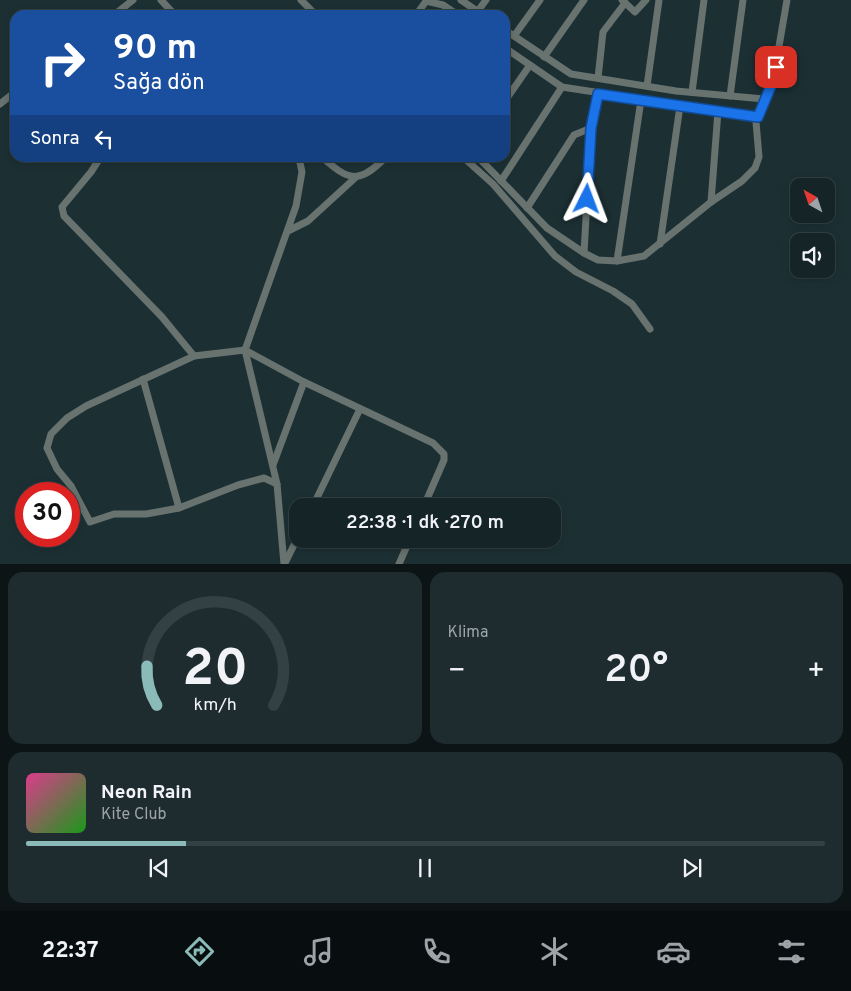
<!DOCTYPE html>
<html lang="tr">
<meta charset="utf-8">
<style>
:root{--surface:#152427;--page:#1e2c2f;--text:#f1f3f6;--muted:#9da4a7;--line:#344144;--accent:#8bbbb9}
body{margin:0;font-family:Overpass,sans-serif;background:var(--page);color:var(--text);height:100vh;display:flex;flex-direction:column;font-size:19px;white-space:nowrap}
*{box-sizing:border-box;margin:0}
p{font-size:16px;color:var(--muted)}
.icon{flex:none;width:28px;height:28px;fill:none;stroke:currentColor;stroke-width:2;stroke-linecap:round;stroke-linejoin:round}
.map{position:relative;height:564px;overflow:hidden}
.side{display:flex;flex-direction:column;gap:8px;padding:8px;background:#0c1415;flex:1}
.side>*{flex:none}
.top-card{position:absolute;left:10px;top:10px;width:500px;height:152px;border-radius:15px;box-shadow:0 2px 8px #0003,0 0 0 1px var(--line);background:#1a4fa0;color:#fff;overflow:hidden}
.needle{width:32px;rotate:320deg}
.tools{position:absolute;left:790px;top:178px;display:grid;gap:10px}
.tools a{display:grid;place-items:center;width:45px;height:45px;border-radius:10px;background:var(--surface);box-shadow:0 2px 8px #0003,0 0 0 1px var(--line);font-size:25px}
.speed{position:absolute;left:15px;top:482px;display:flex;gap:10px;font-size:25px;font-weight:700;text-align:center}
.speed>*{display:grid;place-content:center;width:65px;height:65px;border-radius:50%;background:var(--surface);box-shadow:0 2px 8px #0003,0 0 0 1px var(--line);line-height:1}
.speed .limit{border:8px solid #d22;background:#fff;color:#111}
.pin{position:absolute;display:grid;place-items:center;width:42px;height:42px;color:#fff;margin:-21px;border-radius:10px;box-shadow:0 2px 8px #0006}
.me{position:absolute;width:55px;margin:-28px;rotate:3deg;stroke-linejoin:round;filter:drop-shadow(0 0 4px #0008)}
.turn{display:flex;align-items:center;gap:18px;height:105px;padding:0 20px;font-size:22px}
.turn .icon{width:65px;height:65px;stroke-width:2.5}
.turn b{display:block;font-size:35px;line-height:42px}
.then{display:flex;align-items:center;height:48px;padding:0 20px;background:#0003;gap:10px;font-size:19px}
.big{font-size:38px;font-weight:600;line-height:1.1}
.side .widget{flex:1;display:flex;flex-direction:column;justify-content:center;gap:8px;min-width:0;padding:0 18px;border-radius:15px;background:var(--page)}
.side .dial{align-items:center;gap:0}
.dial svg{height:130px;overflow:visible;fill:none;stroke:var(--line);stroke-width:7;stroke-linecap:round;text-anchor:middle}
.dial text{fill:var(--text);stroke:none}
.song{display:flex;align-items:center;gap:15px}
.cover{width:60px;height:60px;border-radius:8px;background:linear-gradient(135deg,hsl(330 70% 55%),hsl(120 70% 35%))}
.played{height:5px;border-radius:2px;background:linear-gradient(90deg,var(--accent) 20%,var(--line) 20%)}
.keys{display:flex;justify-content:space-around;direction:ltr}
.heat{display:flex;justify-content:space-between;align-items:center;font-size:28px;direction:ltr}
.side .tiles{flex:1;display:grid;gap:8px;grid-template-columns:1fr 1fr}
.widget:last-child{grid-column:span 2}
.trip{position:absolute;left:289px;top:498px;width:272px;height:50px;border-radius:15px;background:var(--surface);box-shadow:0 2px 8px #0003,0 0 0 1px var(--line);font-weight:600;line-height:50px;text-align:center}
.tabs{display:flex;height:80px;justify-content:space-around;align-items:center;background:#080e10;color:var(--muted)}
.tabs .icon{width:35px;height:35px}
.tabs .current{color:var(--accent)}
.tabs b{font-size:22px;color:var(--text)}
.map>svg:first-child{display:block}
</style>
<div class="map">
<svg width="851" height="564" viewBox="0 0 851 564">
<rect width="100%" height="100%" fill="#1c3034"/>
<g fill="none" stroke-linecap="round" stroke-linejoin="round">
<!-- minor -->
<g stroke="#68726f" stroke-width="7">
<path d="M 161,0 L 175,15"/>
<path d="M 301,0 L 316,15"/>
<path d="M 461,0 L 483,15"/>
<path d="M 622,0 L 635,12 L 646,0"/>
<path d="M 426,1 L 443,5 L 458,15"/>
<path d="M 114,15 L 133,0"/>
<path d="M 416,15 L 427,0"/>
<path d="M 475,15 L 486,0"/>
<path d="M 505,30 L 571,74 L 676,91 L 764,99"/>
<path d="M 514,36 L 540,0"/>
<path d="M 505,48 L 562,87 L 757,117"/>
<path d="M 544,57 L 584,0"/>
<path d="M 598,78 L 603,32 L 625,3"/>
<path d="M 647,86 L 659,0"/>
<path d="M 692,92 L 704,0"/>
<path d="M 730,96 L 743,0"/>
<path d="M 505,101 L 530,65"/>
<path d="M 0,104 L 15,92"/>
<path d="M 100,158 L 91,172 L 62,207 L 64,216 L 162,317 L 194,356"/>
<path d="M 323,158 C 349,181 359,184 385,158"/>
<path d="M 464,158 L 493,184 L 555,256 L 576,272 L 613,291 L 632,304 L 650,329"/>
<path d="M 479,158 L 547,228 L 584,253 L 598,260 L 617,261 L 644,256 L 711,202 L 742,181 L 755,168 L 759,157 L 756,122 L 760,109 L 773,81 L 787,0"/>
<path d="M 501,181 L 562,87"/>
<path d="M 711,202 L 718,111"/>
<path d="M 527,208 L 574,135 L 591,128"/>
<path d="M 288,231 L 308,221 L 355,178"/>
<path d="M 660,244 L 680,106"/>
<path d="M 584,253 L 591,128 L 598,93"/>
<path d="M 617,261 L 641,100"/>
<path d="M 143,379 L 179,508"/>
<path d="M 273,465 L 304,382"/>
<path d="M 277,484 L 245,350 L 296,206 L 302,172 L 299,158"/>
<path d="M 313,506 L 360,409"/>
<path d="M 285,563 L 298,537"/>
<path d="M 284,564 L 277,484 L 264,478 L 238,485 L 179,508 L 146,514 L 114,514 L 90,522 L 71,486 L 57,469 L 47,448 L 51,434 L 67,418 L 86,406 L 194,356 L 245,350 L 304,382 L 433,443 L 444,454 L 444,460 L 424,506"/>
<path d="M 399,564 L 410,539"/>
</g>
</g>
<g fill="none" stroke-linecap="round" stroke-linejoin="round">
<!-- route casing -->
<g stroke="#114b97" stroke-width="12">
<path id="route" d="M 587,199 L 591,128 L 598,94 L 758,117 L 773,81 L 776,67"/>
</g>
<!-- route -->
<use href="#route" stroke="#1a73e8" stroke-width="9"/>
</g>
</svg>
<div class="tools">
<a><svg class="needle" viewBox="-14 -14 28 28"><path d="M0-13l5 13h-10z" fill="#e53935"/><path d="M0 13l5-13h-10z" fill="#9da4a7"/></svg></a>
<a><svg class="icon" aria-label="sound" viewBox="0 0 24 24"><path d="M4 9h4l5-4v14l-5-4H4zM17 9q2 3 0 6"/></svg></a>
</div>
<div class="speed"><div class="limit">30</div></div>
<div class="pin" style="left:776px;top:67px;background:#d93025"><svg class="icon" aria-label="arrive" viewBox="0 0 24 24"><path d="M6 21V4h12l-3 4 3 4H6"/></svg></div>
<svg class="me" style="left:587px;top:199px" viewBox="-20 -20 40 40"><path d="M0-17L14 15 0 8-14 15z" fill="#1a73e8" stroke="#fff" stroke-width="4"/></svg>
<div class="trip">22:38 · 1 dk · 270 m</div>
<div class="top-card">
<div class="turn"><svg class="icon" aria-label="right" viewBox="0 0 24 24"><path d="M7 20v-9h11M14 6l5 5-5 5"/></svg><div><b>90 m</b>Sağa dön</div></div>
<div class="then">Sonra<svg class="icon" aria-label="left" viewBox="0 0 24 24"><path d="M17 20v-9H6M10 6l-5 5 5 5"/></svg></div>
</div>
</div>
<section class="side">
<div class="tiles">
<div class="widget dial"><svg viewBox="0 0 100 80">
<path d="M14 69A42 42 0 1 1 86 69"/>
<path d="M14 69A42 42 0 0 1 8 45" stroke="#8bbbb9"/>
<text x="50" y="56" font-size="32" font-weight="700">20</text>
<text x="50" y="72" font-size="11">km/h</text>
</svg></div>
<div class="widget"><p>Klima</p>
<div class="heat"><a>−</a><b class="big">20°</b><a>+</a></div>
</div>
<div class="widget">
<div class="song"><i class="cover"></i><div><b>Neon Rain</b><p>Kite Club</p></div></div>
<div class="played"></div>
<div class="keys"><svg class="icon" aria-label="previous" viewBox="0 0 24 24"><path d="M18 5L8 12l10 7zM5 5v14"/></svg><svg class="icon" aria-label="pause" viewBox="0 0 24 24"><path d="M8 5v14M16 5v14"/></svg><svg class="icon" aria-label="next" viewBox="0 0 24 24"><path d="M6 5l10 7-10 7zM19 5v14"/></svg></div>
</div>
</div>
</section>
<nav class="tabs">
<b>22:37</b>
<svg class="icon current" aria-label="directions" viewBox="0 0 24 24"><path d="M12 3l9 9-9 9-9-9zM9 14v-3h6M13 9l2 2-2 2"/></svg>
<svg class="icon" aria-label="music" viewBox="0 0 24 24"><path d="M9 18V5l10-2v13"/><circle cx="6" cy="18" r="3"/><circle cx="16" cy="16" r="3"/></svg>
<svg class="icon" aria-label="phone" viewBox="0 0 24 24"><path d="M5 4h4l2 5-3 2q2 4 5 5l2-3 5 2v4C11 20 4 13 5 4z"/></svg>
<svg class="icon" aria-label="climate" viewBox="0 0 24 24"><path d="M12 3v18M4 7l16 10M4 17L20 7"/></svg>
<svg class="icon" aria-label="car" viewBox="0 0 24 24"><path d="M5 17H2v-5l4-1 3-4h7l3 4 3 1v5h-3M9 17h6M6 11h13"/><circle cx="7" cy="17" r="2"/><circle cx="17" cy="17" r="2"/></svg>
<svg class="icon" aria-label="filters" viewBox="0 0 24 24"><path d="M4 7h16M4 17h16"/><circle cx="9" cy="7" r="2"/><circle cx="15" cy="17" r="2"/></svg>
</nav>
